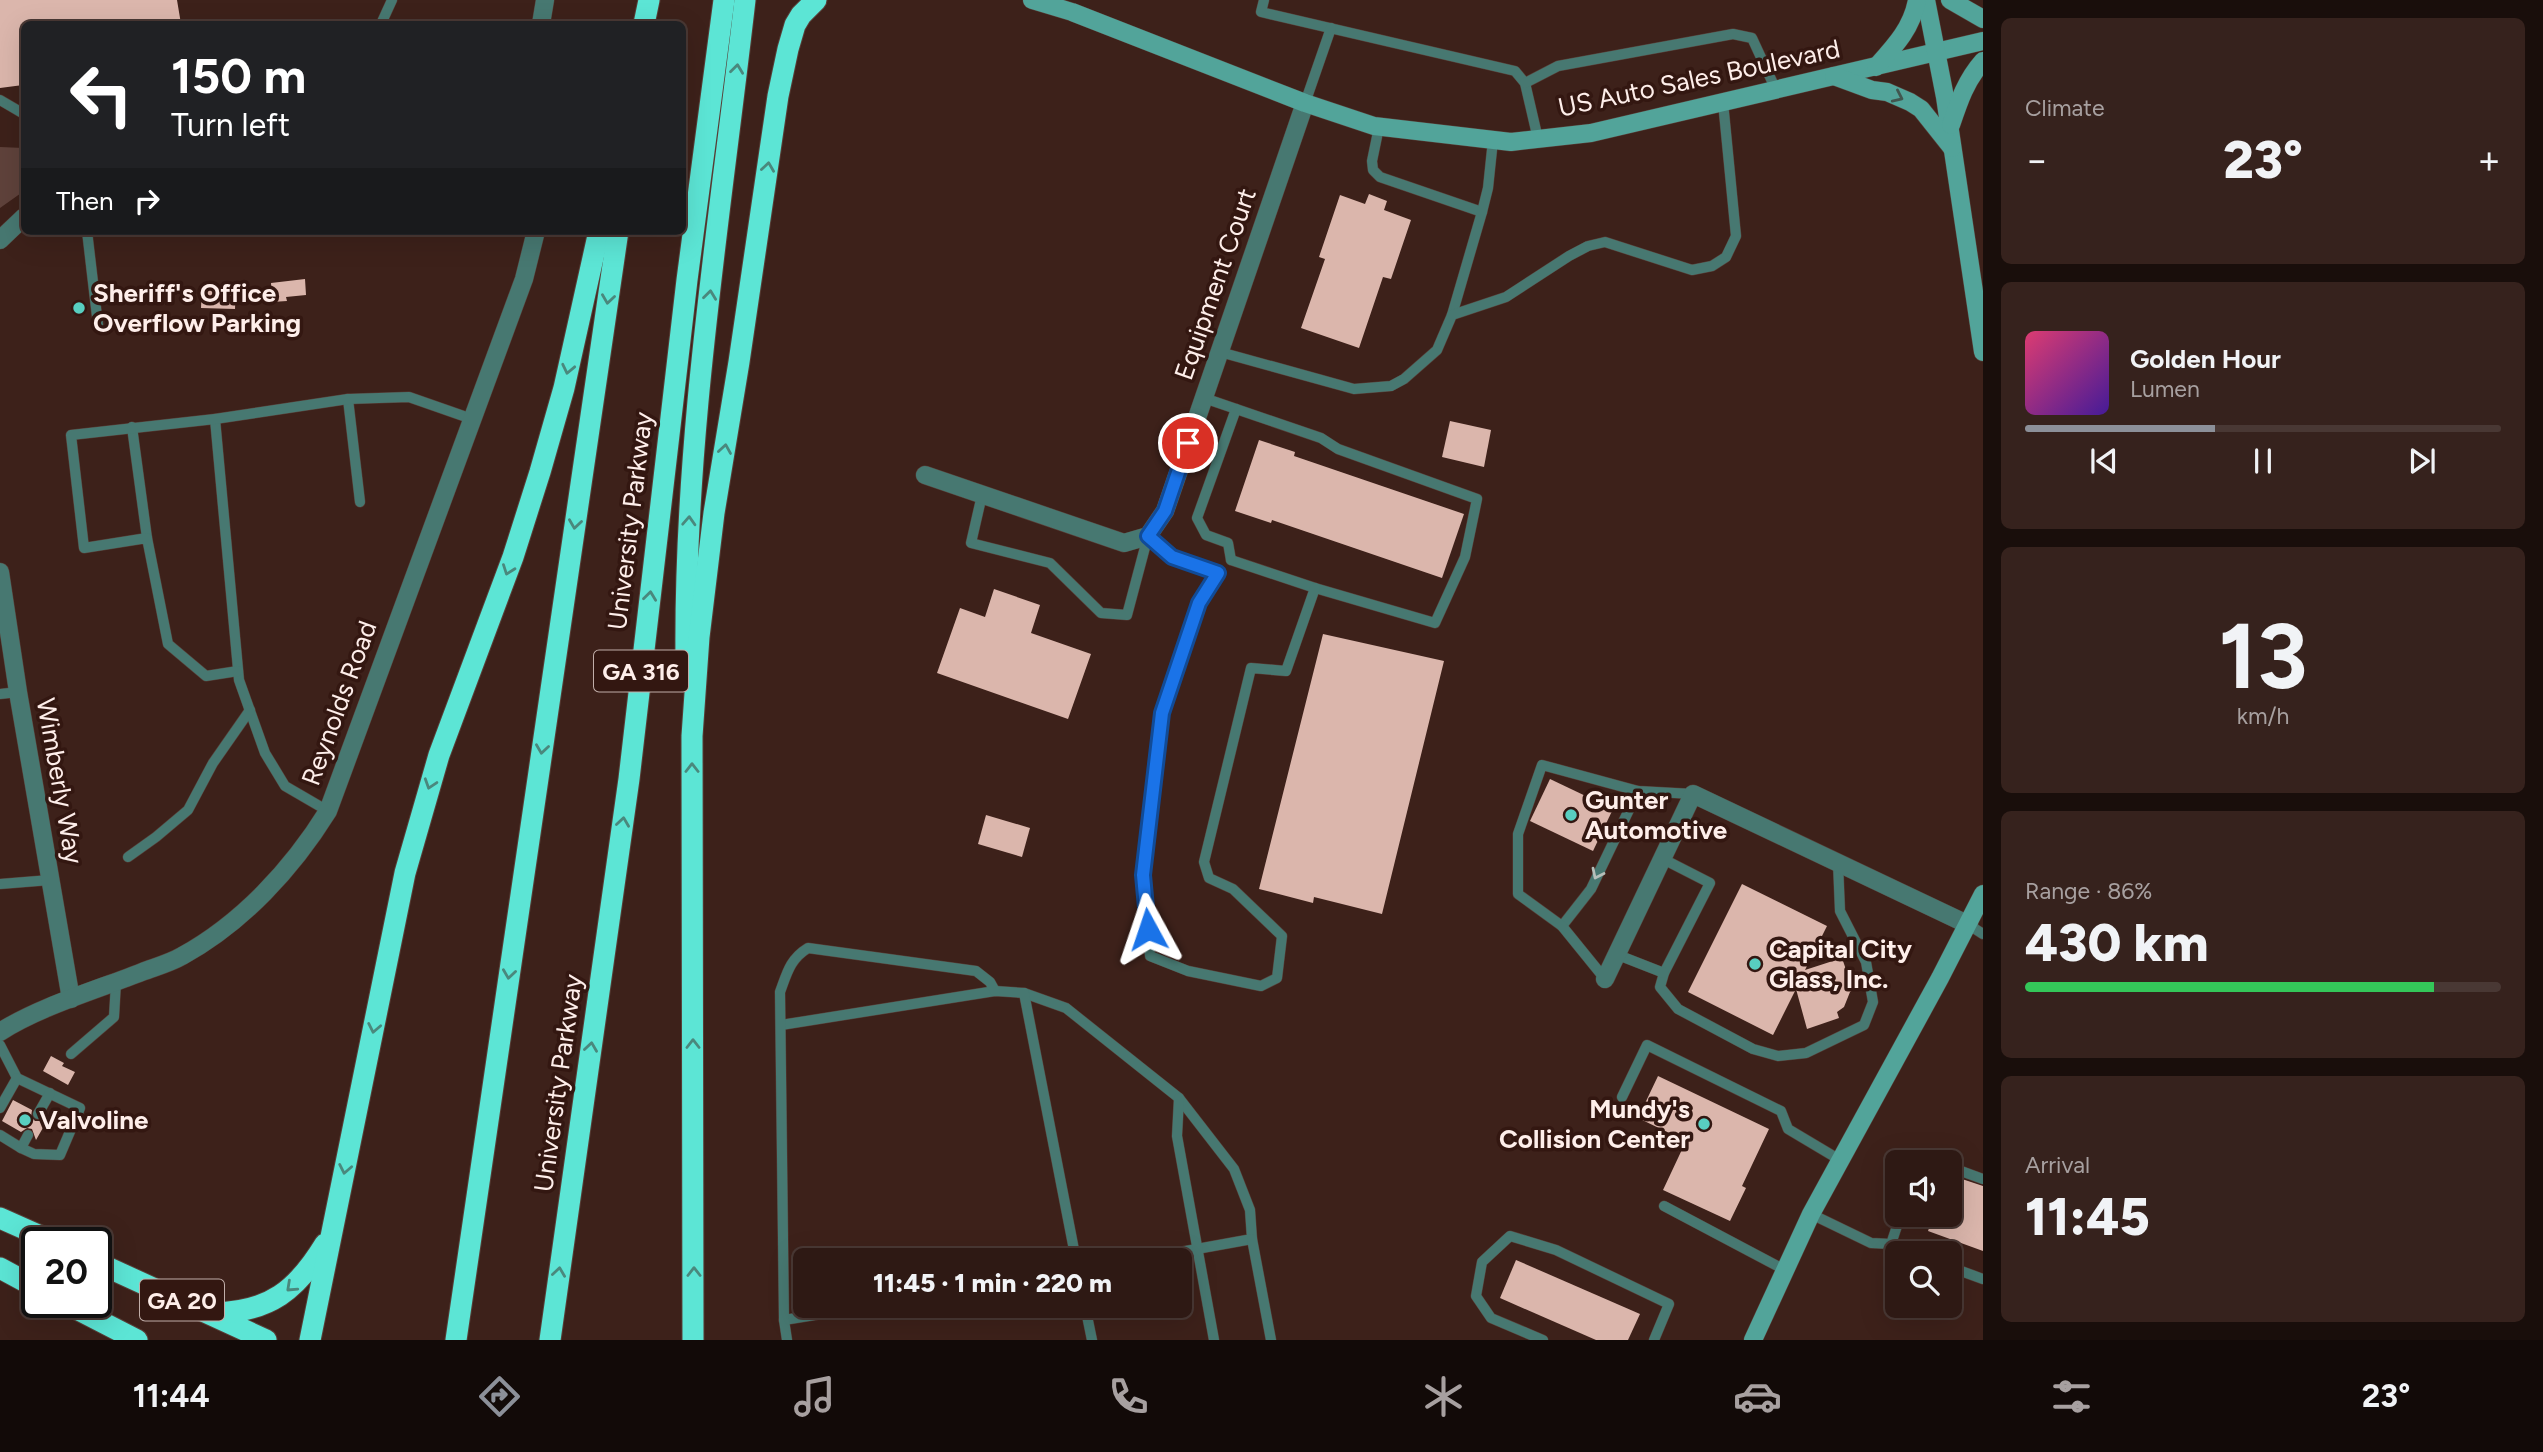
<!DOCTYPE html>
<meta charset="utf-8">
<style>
:root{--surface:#2e1914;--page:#36221d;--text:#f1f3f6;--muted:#a7a0a0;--line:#493834;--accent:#8c9099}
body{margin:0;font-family:Figtree,sans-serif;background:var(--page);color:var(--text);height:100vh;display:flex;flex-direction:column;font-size:26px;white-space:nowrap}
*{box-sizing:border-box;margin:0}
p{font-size:23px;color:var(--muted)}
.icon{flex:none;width:38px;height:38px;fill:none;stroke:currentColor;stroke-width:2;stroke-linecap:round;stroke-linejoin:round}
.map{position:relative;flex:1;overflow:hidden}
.side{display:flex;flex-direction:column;gap:18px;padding:18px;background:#190e0b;width:560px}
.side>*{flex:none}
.guide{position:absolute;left:21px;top:21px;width:665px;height:214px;border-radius:10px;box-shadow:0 7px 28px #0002,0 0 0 2px var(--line);background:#202124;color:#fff;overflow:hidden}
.fabs{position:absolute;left:1885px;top:1150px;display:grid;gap:14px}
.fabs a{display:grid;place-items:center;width:77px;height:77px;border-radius:10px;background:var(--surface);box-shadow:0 7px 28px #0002,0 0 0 2px var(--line);font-size:35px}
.speed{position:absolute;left:21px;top:1227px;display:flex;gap:14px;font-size:35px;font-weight:700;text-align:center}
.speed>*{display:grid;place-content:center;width:91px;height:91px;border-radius:50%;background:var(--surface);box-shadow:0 7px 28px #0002,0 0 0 2px var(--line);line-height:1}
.speed .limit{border:4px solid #111;border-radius:10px;background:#fff;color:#111}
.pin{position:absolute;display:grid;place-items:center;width:60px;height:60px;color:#fff;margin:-30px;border:4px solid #fff;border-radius:50%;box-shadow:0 2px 7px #0007}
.me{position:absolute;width:77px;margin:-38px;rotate:355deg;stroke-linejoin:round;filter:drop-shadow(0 0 5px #0008)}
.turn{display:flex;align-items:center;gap:24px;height:147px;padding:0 35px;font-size:32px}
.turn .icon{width:91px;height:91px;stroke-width:2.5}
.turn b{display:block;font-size:49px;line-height:60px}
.then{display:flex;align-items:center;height:66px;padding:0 35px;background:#0003;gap:14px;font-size:26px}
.big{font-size:52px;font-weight:800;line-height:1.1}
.side .card{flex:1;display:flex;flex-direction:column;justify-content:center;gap:10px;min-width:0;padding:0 24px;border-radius:10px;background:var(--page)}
.side .dial{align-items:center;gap:0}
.dial b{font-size:91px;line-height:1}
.song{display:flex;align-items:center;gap:21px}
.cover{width:84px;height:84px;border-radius:10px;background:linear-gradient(135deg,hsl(340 70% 55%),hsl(260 70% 35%))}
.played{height:7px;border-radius:4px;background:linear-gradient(90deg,var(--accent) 40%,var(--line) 40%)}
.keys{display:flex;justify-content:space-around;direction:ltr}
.heat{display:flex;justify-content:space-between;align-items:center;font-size:38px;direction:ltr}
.charge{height:10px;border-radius:5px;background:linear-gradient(90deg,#34c759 86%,var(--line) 0)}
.trip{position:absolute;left:793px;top:1248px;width:399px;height:70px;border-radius:10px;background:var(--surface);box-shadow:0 7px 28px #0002,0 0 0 2px var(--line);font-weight:800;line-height:70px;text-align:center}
.dock{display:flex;height:112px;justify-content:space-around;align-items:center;background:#120a08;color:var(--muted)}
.dock .icon{width:49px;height:49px}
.dock .active{color:var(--accent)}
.dock b{font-size:32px;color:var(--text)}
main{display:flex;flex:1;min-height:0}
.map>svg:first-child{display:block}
</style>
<main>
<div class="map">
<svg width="1983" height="1340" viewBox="0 0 1983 1340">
<rect width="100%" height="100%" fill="#3d211a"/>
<!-- green -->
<path fill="#5f423b" d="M 0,147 L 24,148 L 24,191 L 0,208 Z"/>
<!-- building -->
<g fill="#dbb6ac">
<path d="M 0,0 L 177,0 L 181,24 L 24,24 L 24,61 L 19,62 L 23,85 L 0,88 Z"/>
<path d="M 1369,194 L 1387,201 L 1384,210 L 1411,220 L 1391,279 L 1383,277 L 1359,348 L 1301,328 L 1325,259 L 1319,257 L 1340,195 L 1365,204 Z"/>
<path d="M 305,279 L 306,295 L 286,297 L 287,301 L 272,302 L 271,283 Z"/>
<path d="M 202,284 L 236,286 L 235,309 L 201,308 Z"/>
<path d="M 1450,421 L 1491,430 L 1484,467 L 1442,457 Z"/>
<path d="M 1259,440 L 1295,452 L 1294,456 L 1464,514 L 1442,578 L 1272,520 L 1271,523 L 1235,511 Z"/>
<path d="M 994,589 L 1040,605 L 1031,633 L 1091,654 L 1068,719 L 937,673 L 960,608 L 985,617 Z"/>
<path d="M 1323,634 L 1444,661 L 1382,914 L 1314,897 L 1313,903 L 1259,889 Z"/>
<path d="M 1550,779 L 1613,809 L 1593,851 L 1530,821 Z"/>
<path d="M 986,815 L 1030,828 L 1022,857 L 978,844 Z"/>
<path d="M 1742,884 L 1827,926 L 1805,970 L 1842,958 L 1853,990 L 1850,992 L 1844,1007 L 1837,1012 L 1839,1018 L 1807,1029 L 1796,989 L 1773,1035 L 1688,992 Z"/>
<path d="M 51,1056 L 64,1063 L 62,1066 L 75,1072 L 68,1085 L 43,1071 Z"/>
<path d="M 1658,1076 L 1769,1129 L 1742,1186 L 1746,1188 L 1730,1221 L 1663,1190 L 1686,1141 L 1638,1118 Z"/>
<path d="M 13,1100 L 32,1110 L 31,1117 L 35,1121 L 41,1121 L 45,1118 L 48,1119 L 36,1140 L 32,1129 L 27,1128 L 21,1132 L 2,1121 Z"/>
<path d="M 1950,1175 L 1983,1186 L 1983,1251 L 1928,1231 L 1934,1214 L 1950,1214 Z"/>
<path d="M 1516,1260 L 1640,1314 L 1628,1340 L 1596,1340 L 1500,1298 Z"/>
</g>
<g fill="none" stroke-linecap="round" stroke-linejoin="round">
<!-- lane casing -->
<g stroke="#583e37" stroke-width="11">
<g id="lane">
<path d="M 1264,0 L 1261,12 L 1515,71 L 1525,83 L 1538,139"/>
<path d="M 381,24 L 392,0"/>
<path d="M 1525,83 L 1558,66 L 1733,34 L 1752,38 L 1776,90"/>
<path d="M 0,100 L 24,114"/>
<path d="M 1305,103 L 1331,28"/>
<path d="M 1379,127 L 1372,161 L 1373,170 L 1380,177 L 1482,212"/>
<path d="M 87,231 L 98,325"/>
<path d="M 1452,315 L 1482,212 L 1488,188 L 1493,140"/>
<path d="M 1220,352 L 1354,389 L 1391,386 L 1404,379 L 1437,350 L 1452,315 L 1506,297 L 1569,256 L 1588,246 L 1605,242 L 1692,270 L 1712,266 L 1726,257 L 1736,236 L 1723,102"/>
<path d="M 1204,398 L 1321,438 L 1338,449 L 1477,499 L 1465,557 L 1435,623 L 1315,588 L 1231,560"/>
<path d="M 348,399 L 360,502"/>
<path d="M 215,419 L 239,680 L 265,753 L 285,786 L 328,811"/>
<path d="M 132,427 L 147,538"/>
<path d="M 982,495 L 971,543 L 1050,563 L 1101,613 L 1127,615 L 1148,536 L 1172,557 L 1218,573 L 1199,603 L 1162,713 L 1143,875 L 1150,956 L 1188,971 L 1261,986 L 1277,978 L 1282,936 L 1233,889 L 1209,878 L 1204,862 L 1251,668 L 1286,671 L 1315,588"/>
<path d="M 1231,560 L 1228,543 L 1206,535 L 1197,518 L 1236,409"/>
<path d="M 238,671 L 206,676 L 168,644 L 147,538 L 84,548 L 71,435 L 215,419 L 348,399 L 409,397 L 472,419"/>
<path d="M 0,694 L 18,692"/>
<path d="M 128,857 L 156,837 L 188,810 L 213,763 L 250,710"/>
<path d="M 1663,859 L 1710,883 L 1664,973 L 1660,987 L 1678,1009 L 1753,1049 L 1778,1056 L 1806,1053 L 1864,1025 L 1873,1002 L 1866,962 L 1840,911 L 1838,863"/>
<path d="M 0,884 L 50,880"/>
<path d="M 1969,925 L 1983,934"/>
<path d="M 1562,926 L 1591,889 L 1638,791"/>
<path d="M 1618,955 L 1664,973"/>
<path d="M 1605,979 L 1562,926 L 1518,894 L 1518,834 L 1542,765 L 1638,791 L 1693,794"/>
<path d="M 1024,993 L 1066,1008 L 1179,1098 L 1234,1169 L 1250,1210 L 1252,1239 L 1136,1260"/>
<path d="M 781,1025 L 995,991 L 1024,993 L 1076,1260"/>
<path d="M 0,1045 L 17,1078 L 80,1108 L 60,1155 L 34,1154 L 21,1148"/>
<path d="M 71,1054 L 114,1017 L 116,982"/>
<path d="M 1622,1097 L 1647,1045 L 1781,1111 L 1788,1129 L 1840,1160"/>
<path d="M 1179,1098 L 1177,1136 L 1214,1340"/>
<path d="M 0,1108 L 17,1078"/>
<path d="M 38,1114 L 50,1093"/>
<path d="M 0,1135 L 21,1148 L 28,1135"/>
<path d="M 1920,1162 L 1921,1157 L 1935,1162"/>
<path d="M 1950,1167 L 1983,1179"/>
<path d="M 1664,1206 L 1785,1270"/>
<path d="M 1811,1214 L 1871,1243 L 1891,1244 L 1915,1253"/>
<path d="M 1252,1239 L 1271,1340"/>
<path d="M 1891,1244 L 1901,1214"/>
<path d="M 1950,1267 L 1983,1279"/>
<path d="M 1085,1306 L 1092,1340"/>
<path d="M 784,1320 L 870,1306"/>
<path d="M 787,1340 L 784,1320 L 780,992 C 787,973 790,959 808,948 L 976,971 L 990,982 L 995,991"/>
<path d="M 1543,1340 L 1491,1318 L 1476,1296 L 1482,1262 L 1510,1236 L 1556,1250 L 1669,1304 L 1654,1340"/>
</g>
</g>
<!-- street casing -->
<g stroke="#583e37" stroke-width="19">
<g id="street">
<path d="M 541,24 L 545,0"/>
<path d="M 0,240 L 24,217"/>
<path d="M 925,475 L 1124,543 L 1148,536 L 1165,511 L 1305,103"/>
<path d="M 0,572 L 18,692 L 71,999"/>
<path d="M 1605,979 L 1693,794 L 1969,925"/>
<path d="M 0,1032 C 38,1007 99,989 142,972 C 155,967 170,963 182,956 C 242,923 292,869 328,811 L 524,279 L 536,231"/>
</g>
</g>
<!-- secondary casing -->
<g stroke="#583e37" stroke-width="19">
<g id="secondary">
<path d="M 1032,0 L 1072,12 L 1305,103 L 1374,126 L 1511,142 L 1591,133 L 1983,41"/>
<path d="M 1926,0 L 1945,97 L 1983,352"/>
<path d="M 1950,0 L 1983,19"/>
<path d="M 1876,67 C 1895,46 1912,28 1917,0"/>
<path d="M 1834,76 L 1872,90 L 1887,92 L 1910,102 L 1921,109 L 1952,148"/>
<path d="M 1951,125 C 1959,101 1966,80 1983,61"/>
<path d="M 1753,1340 L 1811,1214 L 1940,978 L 1983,894"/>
</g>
</g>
<!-- highway casing -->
<g stroke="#583e37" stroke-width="23">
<g id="highway">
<path d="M 644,24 L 649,0"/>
<path d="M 686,657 C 684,437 720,219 745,0"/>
<path d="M 0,1218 L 54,1242"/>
<path d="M 96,1262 L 266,1340"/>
<path d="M 0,1268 L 37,1288"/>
<path d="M 63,1302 L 137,1340"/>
<path d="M 214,1313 C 270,1312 297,1290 325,1244"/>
<path d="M 310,1340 L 405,873 L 439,755 L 513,557 L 540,472 L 564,388 L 599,231"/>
<path d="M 456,1340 L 618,231"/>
<path d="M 550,1340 L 629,779 L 687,280 L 724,0"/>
<path d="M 693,1340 L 692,736 L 699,637 L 714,513 L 739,362 L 778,96 L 788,49 L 795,25 L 801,15 L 816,0"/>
</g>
</g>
<!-- lane -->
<use href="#lane" stroke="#477871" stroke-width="10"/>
<!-- street -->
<use href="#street" stroke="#477871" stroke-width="18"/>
<!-- secondary -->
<use href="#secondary" stroke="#52a49a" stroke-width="18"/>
<!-- highway -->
<use href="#highway" stroke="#5ce5d5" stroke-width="21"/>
</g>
<!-- one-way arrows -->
<defs><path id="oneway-chevron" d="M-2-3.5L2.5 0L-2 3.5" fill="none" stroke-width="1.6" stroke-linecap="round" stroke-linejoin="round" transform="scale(1.75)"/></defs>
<g stroke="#4a887d">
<use href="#oneway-chevron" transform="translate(737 69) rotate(-83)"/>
<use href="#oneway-chevron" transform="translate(768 167) rotate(-82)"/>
<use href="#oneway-chevron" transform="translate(710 295) rotate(-83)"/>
<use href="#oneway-chevron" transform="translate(608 299) rotate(98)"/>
<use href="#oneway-chevron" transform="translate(568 369) rotate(102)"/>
<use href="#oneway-chevron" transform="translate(725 449) rotate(-81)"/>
<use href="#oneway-chevron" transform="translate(689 521) rotate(-87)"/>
<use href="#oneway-chevron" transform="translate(575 524) rotate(98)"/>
<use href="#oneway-chevron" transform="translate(508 570) rotate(110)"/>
<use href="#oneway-chevron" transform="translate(650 596) rotate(-83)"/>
<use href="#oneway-chevron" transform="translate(542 749) rotate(98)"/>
<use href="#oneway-chevron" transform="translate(692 768) rotate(-90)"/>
<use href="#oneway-chevron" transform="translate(430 784) rotate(108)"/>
<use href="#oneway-chevron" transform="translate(623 822) rotate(-82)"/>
<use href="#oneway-chevron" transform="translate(509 974) rotate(98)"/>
<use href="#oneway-chevron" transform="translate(374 1028) rotate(101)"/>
<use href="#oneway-chevron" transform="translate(693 1044) rotate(-90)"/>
<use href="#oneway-chevron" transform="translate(591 1047) rotate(-82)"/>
<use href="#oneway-chevron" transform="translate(345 1169) rotate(101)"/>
<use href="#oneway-chevron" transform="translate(559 1272) rotate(-82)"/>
<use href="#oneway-chevron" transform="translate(694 1272) rotate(-90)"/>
<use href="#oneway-chevron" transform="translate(291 1287) rotate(137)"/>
</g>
<use stroke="#41564f" href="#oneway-chevron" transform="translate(1898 97) rotate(25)"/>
<use stroke="#b5bfba" href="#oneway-chevron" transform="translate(1597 874) rotate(116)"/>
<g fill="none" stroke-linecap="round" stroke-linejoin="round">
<!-- route casing -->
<g stroke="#114b97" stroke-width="18">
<path id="route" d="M 1148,929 L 1143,875 L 1162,713 L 1199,603 L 1218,573 L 1172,557 L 1148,536 L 1165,511 L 1188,443"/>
</g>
<!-- route -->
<use href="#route" stroke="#1a73e8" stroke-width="12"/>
</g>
<!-- markers -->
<g fill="#58cec0" stroke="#331711" stroke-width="2.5">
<circle cx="79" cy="308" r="7"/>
<circle cx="1571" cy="815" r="7"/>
<circle cx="1755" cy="964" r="7"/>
<circle cx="25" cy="1120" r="7"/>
<circle cx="1704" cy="1124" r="7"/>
</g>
<g text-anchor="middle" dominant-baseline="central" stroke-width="7" stroke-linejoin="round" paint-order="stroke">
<!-- shield labels -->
<g fill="#331711" stroke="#c1aea9" stroke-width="2">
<rect x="594" y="650.5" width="94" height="41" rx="5"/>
<rect x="140" y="1279.5" width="84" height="41" rx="5"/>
</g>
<g font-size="24" font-weight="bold" fill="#feeeea">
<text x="641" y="671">GA 316</text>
<text x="182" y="1300">GA 20</text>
</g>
<!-- street labels -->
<g font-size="26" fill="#feeeea" stroke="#331711">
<text transform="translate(1699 78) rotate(-12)">US Auto Sales Boulevard</text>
<text transform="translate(1215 284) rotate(-71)">Equipment Court</text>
<text transform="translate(630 521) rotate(-83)">University Parkway</text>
<text transform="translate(339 703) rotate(-70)">Reynolds Road</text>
<text transform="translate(60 781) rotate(80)">Wimberly Way</text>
<text transform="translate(558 1083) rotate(-82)">University Parkway</text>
</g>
<!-- poi labels -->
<g font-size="26" font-weight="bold" fill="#feeeea" stroke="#331711" text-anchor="start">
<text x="93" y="293">Sheriff's Office<tspan x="93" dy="30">Overflow Parking</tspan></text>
<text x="1585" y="800">Gunter<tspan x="1585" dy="30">Automotive</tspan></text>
<text x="1769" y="949">Capital City<tspan x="1769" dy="30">Glass, Inc.</tspan></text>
<text x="1690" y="1109" text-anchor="end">Mundy's<tspan x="1690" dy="30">Collision Center</tspan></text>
<text x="39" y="1120">Valvoline</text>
</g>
</g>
</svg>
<div class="fabs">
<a><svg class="icon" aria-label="sound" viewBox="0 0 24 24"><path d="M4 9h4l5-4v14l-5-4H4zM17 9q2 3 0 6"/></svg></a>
<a><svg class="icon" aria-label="search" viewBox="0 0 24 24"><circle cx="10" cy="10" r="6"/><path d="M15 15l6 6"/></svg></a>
</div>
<div class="speed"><div class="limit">20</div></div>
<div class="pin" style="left:1188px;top:443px;background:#d93025"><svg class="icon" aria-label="arrive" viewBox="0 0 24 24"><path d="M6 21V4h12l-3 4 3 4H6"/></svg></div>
<svg class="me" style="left:1148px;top:929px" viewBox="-20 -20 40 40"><path d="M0-17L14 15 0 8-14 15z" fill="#1a73e8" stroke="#fff" stroke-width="4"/></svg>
<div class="trip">11:45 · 1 min · 220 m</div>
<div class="guide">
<div class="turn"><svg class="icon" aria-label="left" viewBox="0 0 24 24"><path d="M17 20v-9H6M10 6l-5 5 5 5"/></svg><div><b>150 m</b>Turn left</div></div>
<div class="then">Then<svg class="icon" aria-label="right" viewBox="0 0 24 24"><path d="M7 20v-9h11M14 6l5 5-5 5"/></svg></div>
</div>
</div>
<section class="side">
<div class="card"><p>Climate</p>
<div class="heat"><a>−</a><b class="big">23°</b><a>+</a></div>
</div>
<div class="card">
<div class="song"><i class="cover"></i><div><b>Golden Hour</b><p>Lumen</p></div></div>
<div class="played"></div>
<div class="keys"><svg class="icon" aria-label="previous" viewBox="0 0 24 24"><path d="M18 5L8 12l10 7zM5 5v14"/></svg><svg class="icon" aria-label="pause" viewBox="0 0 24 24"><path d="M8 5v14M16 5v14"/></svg><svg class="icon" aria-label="next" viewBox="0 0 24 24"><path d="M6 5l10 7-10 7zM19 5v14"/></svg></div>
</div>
<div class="card dial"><b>13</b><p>km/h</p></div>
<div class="card"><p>Range · 86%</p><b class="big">430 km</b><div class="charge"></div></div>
<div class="card"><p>Arrival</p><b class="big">11:45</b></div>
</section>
</main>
<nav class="dock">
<b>11:44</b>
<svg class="icon active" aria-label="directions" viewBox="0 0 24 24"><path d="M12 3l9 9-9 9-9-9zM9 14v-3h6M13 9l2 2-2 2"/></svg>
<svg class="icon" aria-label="music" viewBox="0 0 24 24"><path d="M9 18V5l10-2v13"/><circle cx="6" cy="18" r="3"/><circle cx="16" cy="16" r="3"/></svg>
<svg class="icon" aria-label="phone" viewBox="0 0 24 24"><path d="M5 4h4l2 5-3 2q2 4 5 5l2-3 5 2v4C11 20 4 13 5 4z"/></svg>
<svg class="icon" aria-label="climate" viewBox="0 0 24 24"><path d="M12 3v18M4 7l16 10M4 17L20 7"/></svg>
<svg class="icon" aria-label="car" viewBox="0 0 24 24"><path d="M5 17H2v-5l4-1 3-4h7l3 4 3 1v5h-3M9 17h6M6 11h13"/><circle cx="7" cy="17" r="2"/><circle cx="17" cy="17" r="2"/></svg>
<svg class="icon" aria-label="filters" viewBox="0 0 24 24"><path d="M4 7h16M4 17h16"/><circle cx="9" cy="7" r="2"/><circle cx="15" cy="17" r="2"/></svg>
<b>23°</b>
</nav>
